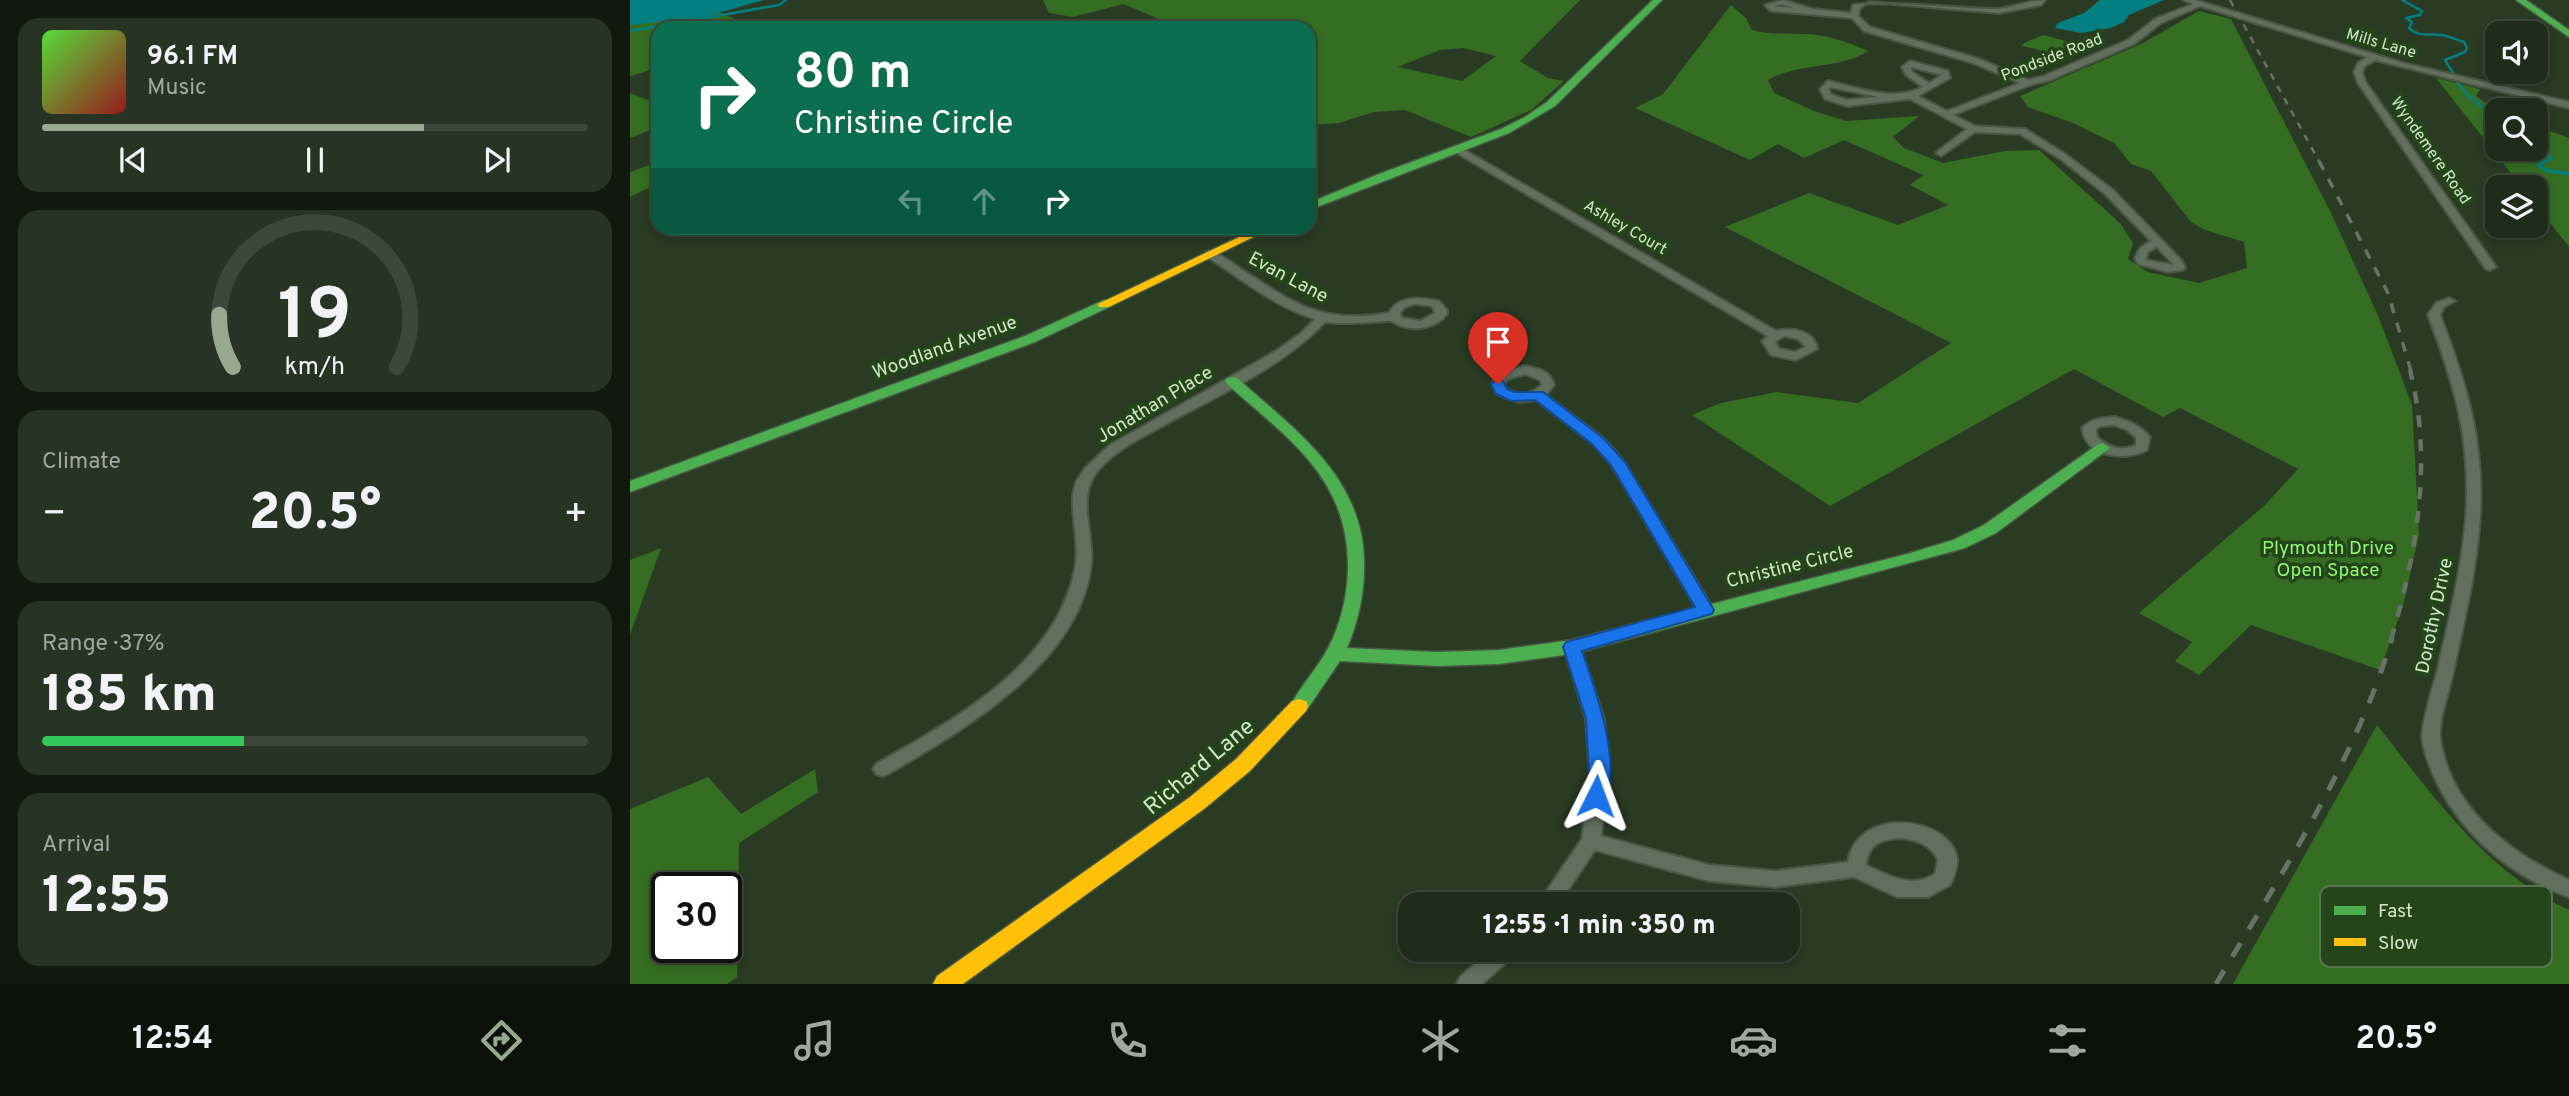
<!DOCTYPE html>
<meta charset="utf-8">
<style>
:root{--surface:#1f2c1a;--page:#273423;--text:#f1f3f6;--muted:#a1a7a2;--line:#3c4839;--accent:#97aa91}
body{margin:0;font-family:Overpass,sans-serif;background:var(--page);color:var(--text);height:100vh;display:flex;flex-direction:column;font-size:26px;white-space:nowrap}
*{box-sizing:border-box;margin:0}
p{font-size:23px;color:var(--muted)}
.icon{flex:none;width:38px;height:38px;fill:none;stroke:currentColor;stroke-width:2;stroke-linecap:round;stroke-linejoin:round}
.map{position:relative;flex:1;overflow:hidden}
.side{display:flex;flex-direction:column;gap:18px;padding:18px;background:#11180e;width:630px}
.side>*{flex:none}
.hud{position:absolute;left:21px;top:21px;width:665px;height:214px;border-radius:21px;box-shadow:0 4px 10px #0003,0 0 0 2px var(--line);background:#0b6e4f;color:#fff;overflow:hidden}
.fabs{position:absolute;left:1855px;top:21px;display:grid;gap:14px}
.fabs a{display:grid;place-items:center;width:63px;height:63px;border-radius:14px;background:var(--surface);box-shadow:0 4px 10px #0003,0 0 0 2px var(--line);font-size:35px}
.speed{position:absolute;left:21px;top:872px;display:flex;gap:14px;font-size:35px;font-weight:700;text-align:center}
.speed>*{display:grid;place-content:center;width:91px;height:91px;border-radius:50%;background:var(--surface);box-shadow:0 4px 10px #0003,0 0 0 2px var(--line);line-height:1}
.speed .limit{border:4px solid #111;border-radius:10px;background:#fff;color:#111}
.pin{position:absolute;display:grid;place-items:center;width:60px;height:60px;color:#fff;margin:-72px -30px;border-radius:50% 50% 50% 0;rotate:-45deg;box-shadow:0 0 7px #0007}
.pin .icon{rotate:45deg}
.me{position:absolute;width:77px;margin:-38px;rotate:3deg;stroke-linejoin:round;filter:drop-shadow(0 0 5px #0008)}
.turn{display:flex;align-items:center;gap:24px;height:147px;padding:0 28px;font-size:32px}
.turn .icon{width:91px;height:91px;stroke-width:2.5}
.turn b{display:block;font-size:49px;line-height:60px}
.lanes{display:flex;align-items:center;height:66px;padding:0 28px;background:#0003;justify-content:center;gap:35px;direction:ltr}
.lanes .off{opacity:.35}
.big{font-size:52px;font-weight:800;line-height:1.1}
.side .tile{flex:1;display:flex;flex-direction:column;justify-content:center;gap:10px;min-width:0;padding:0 24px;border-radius:21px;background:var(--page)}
.side .dial{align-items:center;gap:0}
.dial svg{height:182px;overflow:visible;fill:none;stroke:var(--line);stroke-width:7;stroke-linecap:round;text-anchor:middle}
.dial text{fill:var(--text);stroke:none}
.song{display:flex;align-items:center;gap:21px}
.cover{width:84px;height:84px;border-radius:10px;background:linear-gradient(135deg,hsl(110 70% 55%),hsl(0 70% 35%))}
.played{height:7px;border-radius:4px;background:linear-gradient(90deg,var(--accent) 70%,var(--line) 70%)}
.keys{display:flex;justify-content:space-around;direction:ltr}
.heat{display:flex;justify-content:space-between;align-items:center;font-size:38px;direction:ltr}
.charge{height:10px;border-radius:5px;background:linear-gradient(90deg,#34c759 37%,var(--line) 0)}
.trip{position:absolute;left:768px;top:892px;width:402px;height:70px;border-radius:21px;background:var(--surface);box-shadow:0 4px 10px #0003,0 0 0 2px var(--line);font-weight:800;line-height:70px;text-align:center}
.tabs{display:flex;height:112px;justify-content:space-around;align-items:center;background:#0c120a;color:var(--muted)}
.tabs .icon{width:49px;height:49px}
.tabs .selected{color:var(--accent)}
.tabs b{font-size:32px;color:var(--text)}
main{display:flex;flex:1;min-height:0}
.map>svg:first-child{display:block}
</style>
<main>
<section class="side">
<div class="tile">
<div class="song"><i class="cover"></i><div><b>96.1 FM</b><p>Music</p></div></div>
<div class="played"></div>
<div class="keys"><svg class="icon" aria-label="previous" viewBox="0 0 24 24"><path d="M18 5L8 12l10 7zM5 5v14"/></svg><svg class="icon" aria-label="pause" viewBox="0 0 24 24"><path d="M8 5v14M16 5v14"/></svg><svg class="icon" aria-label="next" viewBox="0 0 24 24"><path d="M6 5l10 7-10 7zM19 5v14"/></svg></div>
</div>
<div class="tile dial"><svg viewBox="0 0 100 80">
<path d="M14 69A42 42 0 1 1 86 69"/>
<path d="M14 69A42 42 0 0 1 8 46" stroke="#97aa91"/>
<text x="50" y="56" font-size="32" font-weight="700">19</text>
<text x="50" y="72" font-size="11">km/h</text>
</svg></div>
<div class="tile"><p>Climate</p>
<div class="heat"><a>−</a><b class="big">20.5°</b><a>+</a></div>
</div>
<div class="tile"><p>Range · 37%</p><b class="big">185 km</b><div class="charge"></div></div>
<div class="tile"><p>Arrival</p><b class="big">12:55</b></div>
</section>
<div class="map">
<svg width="1939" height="984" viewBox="0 0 1939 984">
<rect width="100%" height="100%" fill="#293b23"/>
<!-- green -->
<g fill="#356d23" fill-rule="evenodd">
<path d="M 413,0 L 950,0 L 890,61 L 918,78 L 934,81 L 901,110 L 841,137 L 775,110 L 744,112 L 709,123 L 679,125 L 679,28 L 549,28 L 494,4 L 443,17 L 419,13 ZM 833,48 L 866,56 L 832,81 L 768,67 L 810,50 Z"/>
<path d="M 65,2 L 127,28 L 28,28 L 28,68 L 0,76 L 0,12 Z"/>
<path d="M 1101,5 L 1116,18 L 1122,30 C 1140,35 1155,33 1173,34 C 1196,34 1218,42 1238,51 C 1209,70 1169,62 1138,80 L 1144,93 L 1184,111 L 1216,121 L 1289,116 L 1263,137 L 1274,148 L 1313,163 L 1375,151 L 1409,150 L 1490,223 L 1503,243 L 1498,259 L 1518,272 L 1569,283 L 1617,268 L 1614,242 L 1575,230 L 1561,222 L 1521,171 L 1501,164 L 1484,143 L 1443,123 L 1398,107 L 1390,96 L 1511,44 L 1569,11 L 1601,19 L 1701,213 L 1749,318 L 1782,405 L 1789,534 L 1773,606 L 1750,670 L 1621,625 L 1569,675 L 1545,661 L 1562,642 L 1509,613 L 1635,505 L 1668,469 L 1550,408 L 1533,417 L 1444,369 L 1200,506 L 1062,415 L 1091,403 L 1147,392 L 1228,403 L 1321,343 L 1095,227 L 1179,193 L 1268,225 L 1318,205 L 1280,185 L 1293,175 L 1214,140 L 1174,158 L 1148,144 L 1120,160 L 1005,108 L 1033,94 Z"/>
<path d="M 1413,35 L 1447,44 L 1449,47 L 1428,55 L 1393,46 L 1392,44 Z"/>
<path d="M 1806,78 L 1850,89 L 1846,96 L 1867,111 L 1867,149 L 1906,149 L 1906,126 L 1939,138 L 1939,247 L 1906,205 L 1906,187 L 1892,187 Z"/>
<path d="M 0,93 L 28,104 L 28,127 L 0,138 Z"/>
<path d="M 28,162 L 28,183 L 0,197 L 0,172 Z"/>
<path d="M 31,548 L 0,635 L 0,560 Z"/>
<path d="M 1747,725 C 1802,794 1856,873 1939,910 L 1939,984 L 1603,984 Z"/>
<path d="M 185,769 L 188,792 L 109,843 L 107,977 L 97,984 L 0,984 L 0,809 L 78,777 L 111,814 ZM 37,887 L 96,887 L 96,947 L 37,947 Z"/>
</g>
<!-- water -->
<g fill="#047f81">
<path d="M 0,0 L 134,0 L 74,17 L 0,25 Z"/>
<path d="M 1470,0 L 1534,0 L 1499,15 L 1494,22 L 1481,28 L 1451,33 L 1425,28 L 1428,23 L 1454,13 Z"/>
</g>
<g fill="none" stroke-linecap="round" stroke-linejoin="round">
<!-- stream-far1 -->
<g stroke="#047f81" stroke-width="2.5">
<path d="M 1772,0 L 1792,11 L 1790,15 L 1776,18 L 1782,22 L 1779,28 C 1790,38 1799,33 1811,35 C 1819,36 1827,40 1834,42 L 1837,48 L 1835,52 L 1815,60 L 1824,75"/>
<path d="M 0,31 L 149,5 L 156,0"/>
<path d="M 1827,82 L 1839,96 L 1867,118"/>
<path d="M 1906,148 L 1922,158 L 1912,163"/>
</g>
<!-- stream -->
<path stroke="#047f81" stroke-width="3.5" d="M 1916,161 L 1908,165 L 1916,170 L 1939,174"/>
<!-- street casing -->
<g stroke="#475742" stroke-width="4">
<g id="street">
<path d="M 1153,0 L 1182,9 L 1221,13 L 1223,5 C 1252,0 1332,9 1367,9 C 1383,8 1399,0 1415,0 L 1411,5 L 1369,13 L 1239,2 L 1230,8 L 1228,16 L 1240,27 L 1349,59 L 1398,80 L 1414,76 L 1498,40 L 1525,19 L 1563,4 L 1553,0 L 1565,0 L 1773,63 L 1939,102 L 1939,108 L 1745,60 L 1735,66 L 1732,72 L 1736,83 L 1866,267 L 1860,270 L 1856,269 L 1728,83 L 1724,72 L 1728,63 L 1737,57 L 1570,6 L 1531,23 L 1504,44 L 1420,80 L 1400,85 L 1323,115 L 1345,126 L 1395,129 L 1435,154 L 1483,190 L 1552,261 L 1555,268 L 1553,270 L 1538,272 L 1508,264 L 1505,258 L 1510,248 L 1521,241 L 1475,194 L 1429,158 L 1390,134 L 1345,132 L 1311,156 L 1306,153 L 1308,151 L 1337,129 L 1280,99 L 1217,106 L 1195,99 L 1190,89 L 1198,81 C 1229,88 1263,102 1293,87 L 1276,75 L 1272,67 L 1280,61 L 1318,71 L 1320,78 L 1288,96 L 1317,111 L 1390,83 L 1343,63 L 1234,31 L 1222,18 L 1141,11 L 1135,5 ZM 1152,4 L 1163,8 L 1143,6 ZM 1281,67 L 1312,75 L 1299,83 L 1282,72 ZM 1200,87 L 1249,97 L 1217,100 L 1202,95 L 1198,89 ZM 1527,247 L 1543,264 L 1543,265 L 1516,260 L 1518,252 Z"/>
<path d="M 825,148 L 831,148 L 1146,331 C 1162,327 1185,331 1187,349 L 1166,360 L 1141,355 L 1132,341 L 1138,336 L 825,152 ZM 1154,336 L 1168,339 L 1176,347 L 1165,352 L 1149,349 L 1145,342 Z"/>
<path d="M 580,251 C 595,256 608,268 622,276 C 671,309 698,323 759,313 C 768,295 791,297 809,301 L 817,310 L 817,314 C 806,328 788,331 771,326 C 765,324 763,320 757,321 C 736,322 716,325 695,322 C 655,365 588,396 536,424 C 513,437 488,448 470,468 C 444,497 465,531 461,565 C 450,663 335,729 258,774 L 252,776 L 246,774 L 243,769 L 246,764 C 325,719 425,666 445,569 C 450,544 441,519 443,494 L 446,482 L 455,468 L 480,445 L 646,351 L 670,334 L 685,319 C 645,307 610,278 576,256 L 576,252 ZM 785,304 L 802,306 L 805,313 L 790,321 L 772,318 L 770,313 L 775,307 Z"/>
<path d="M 1819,298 L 1825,301 L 1814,307 L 1810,315 C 1837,385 1854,440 1850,516 C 1847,569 1834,622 1823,673 C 1819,692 1809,718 1810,736 C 1810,741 1812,747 1813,752 C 1827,813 1885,856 1939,880 L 1939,897 C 1879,876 1827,831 1802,772 C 1798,761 1792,747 1792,736 C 1793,718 1803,687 1808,668 C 1819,618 1832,568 1836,517 C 1841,440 1825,386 1798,315 L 1806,303 Z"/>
<path d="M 895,366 C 909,369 920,370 924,385 L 916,395 L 973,438 L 992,459 L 1084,610 L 1082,614 L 1070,614 L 981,464 L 963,444 L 906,400 L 889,402 L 867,394 L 862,384 L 869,373 ZM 895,374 L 910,380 L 912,385 C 901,395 889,396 876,389 L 874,384 L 878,379 Z"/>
<path d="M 1485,417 C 1499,421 1510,425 1520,437 L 1517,450 C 1495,462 1455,457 1452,428 C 1462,418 1472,418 1485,417 ZM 1484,425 L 1497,430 L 1506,438 L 1506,445 C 1491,452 1478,447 1467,437 L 1466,429 L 1471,426 Z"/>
<path d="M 942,641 L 948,643 L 950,647 L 974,719 L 978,774 L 971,836 L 1079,865 L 1145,871 L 1218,862 C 1226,806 1319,815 1327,858 C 1328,867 1324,877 1320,885 L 1298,897 L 1267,897 L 1224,877 L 1145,887 L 1079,881 L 965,850 L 928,905 L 907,905 L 952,839 L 960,774 L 956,719 L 934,647 L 936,643 ZM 1271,838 C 1287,840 1299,844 1308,859 L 1305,874 C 1282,889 1259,876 1236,865 C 1238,844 1251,839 1271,838 Z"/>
<path d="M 861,950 L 886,950 L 883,956 L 852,984 L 827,984 L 830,977 Z"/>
</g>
</g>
<!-- fast casing -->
<g stroke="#475742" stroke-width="3">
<g id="fast">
<path d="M 1023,0 L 1032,0 L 925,106 L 879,133 L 679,210 L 679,203 L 749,174 L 871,129 L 895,117 L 917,102 Z"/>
<path d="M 1886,0 L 1896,0 L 1939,30 L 1939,37 Z"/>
<path d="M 474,300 L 479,301 L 479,307 L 405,342 L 0,492 L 0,481 L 395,336 Z"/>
<path d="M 602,377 L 607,378 C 664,429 732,476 734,560 C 735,590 729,620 717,648 L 807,652 L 869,650 L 942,640 L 1277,554 L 1323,540 L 1354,525 L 1467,445 L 1472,443 L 1480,448 L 1366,533 L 1335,548 L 942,654 L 869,664 L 807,666 L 710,661 L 676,711 L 669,713 L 662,711 L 660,706 C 673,682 692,664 703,638 C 713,615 718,589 718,565 C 717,476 657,438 597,384 L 595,381 L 597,378 Z"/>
</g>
</g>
<!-- slow casing -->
<g stroke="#475742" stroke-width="3">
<g id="slow">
<path d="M 628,228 L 642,228 L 479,307 L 469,307 L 468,304 Z"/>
<path d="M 669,699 L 676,701 L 678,706 L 676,711 L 620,771 L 574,809 L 333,984 L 303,984 L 307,976 L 560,797 L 606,759 L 662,701 Z"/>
</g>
</g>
<!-- street -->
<use href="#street" fill="#616f5d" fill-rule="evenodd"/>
<!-- fast -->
<use href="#fast" fill="#4caf50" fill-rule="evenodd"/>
<!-- slow -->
<use href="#slow" fill="#ffc107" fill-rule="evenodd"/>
<!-- rail-far3 -->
<path stroke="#677364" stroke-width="2.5" stroke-dasharray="7 7" stroke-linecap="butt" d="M 1600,0 L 1690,163"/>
<!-- rail-far2 -->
<path stroke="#677364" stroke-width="3.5" stroke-dasharray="10 10" stroke-linecap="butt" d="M 1689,161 L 1758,293 L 1781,371"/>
<!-- rail-far1 -->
<path stroke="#677364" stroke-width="4.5" stroke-dasharray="12 12" stroke-linecap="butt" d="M 1761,640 C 1787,551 1803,461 1780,370"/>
<!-- rail -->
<path stroke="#677364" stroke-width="5" stroke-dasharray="16 16" stroke-linecap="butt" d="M 1586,984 C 1651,874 1725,762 1762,638"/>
</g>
<!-- route -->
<path fill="#1a73e8" stroke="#114b97" stroke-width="2" d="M 868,379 L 873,381 L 877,389 L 884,392 L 913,392 L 973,438 L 995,462 L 1084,610 L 1082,614 L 952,651 C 965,688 993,765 974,802 L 966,805 L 959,802 L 956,796 L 959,774 L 956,719 L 933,647 L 936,642 L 1065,607 L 981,465 L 962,444 L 905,400 L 882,401 L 866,394 L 861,384 Z"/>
<g text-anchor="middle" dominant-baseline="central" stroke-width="7" stroke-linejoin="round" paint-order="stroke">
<!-- far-street labels -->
<g font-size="16" fill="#d2e6cc" stroke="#234519">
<text transform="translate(1751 44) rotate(16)">Mills Lane</text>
<text transform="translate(1422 58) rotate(-21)">Pondside Road</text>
<text transform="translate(1800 151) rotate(55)">Wyndemere Road</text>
<text transform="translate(995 228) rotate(30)">Ashley Court</text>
</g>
<!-- street labels -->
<g font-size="19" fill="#d2e6cc" stroke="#234519">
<text transform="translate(658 278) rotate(28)">Evan Lane</text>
<text transform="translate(315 348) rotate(-20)">Woodland Avenue</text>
<text transform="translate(525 405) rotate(-31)">Jonathan Place</text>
<text transform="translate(1160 567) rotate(-14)">Christine Circle</text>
<text transform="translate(1805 616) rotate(-78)">Dorothy Drive</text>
</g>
<!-- park labels -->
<g font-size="19" fill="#93f776" stroke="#234519">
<text x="1698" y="549">Plymouth Drive<tspan x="1698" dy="22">Open Space</tspan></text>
</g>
<!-- near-street labels -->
<g font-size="23" fill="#d2e6cc" stroke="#234519">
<text transform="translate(570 768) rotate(-40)">Richard Lane</text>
</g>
</g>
<!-- legend -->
<rect x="1690" y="886" width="232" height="81" rx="10" fill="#234519" stroke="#58754f" stroke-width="2"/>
<rect x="1704" y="906" width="32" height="9" fill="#4caf50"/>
<rect x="1704" y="938" width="32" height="8" fill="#ffc107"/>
<g font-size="19" fill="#d2e6cc">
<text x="1748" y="917">Fast</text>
<text x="1748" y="949">Slow</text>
</g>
</svg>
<div class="fabs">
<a><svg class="icon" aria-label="sound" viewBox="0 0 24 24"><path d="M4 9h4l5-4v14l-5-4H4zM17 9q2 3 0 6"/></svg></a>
<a><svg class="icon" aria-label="search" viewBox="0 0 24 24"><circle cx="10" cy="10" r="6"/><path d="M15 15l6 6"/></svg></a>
<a><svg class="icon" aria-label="layers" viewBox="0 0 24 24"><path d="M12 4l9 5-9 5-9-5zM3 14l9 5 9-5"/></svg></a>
</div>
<div class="speed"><div class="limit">30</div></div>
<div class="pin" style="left:868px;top:384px;background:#d93025"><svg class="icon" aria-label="arrive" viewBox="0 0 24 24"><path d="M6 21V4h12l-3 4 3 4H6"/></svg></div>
<svg class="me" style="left:966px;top:796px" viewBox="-20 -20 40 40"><path d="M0-17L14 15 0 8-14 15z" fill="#1a73e8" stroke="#fff" stroke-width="4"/></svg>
<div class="trip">12:55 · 1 min · 350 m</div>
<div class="hud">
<div class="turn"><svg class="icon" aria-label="right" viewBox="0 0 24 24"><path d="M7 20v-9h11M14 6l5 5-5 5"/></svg><div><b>80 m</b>Christine Circle</div></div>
<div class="lanes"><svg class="icon off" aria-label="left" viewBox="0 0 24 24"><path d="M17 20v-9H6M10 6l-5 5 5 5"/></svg><svg class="icon off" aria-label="ahead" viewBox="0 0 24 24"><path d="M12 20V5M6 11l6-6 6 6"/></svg><svg class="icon" aria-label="right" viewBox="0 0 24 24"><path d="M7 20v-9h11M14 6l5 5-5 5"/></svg></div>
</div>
</div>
</main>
<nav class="tabs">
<b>12:54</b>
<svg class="icon selected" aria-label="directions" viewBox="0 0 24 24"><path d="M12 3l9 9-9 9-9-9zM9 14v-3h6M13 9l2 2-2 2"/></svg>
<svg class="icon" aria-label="music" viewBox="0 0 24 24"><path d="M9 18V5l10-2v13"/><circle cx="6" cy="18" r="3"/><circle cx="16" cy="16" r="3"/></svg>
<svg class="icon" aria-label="phone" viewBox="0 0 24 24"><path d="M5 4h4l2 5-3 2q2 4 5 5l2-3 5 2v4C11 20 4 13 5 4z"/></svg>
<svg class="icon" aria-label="climate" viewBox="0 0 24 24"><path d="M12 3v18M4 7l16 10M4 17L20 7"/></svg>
<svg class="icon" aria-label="car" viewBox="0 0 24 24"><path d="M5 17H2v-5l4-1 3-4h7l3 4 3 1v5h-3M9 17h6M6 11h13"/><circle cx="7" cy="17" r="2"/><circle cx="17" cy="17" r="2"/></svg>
<svg class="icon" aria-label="filters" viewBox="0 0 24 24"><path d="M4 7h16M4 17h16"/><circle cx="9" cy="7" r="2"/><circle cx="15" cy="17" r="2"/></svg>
<b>20.5°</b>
</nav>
